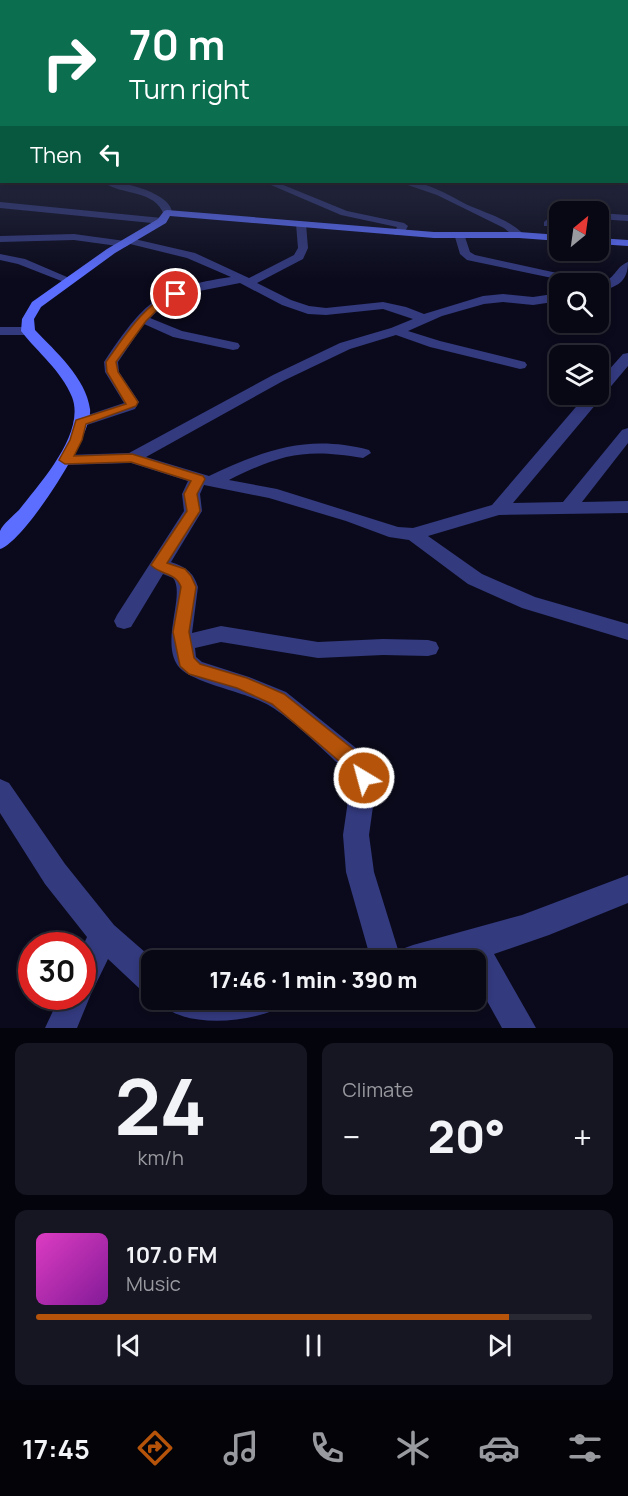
<!DOCTYPE html>
<meta charset="utf-8">
<style>
:root{--surface:#080815;--page:#161622;--text:#f1f3f6;--muted:#989aa0;--line:#292934;--accent:#b45309}
body{margin:0;font-family:Manrope,sans-serif;background:var(--page);color:var(--text);height:100vh;display:flex;flex-direction:column;font-size:22px;white-space:nowrap}
*{box-sizing:border-box;margin:0}
p{font-size:20px;color:var(--muted)}
.icon{flex:none;width:33px;height:33px;fill:none;stroke:currentColor;stroke-width:2;stroke-linecap:round;stroke-linejoin:round}
.map{position:relative;height:1028px;overflow:hidden}
.drawer{display:flex;flex-direction:column;gap:15px;padding:15px;background:#04040c;flex:1}
.drawer>*{flex:none}
.guide{position:absolute;left:0px;top:0px;width:628px;height:183px;box-shadow:0 3px 9px #0003,0 0 0 2px var(--line);background:#0b6e4f;color:#fff;overflow:hidden}
.needle{width:39px;rotate:29deg}
.tools{position:absolute;left:549px;top:201px;display:grid;gap:12px}
.tools a{display:grid;place-items:center;width:60px;height:60px;border-radius:12px;background:var(--surface);box-shadow:0 3px 9px #0003,0 0 0 2px var(--line);font-size:30px}
.speed{position:absolute;left:18px;top:932px;display:flex;gap:12px;font-size:30px;font-weight:700;text-align:center}
.speed>*{display:grid;place-content:center;width:78px;height:78px;border-radius:50%;background:var(--surface);box-shadow:0 3px 9px #0003,0 0 0 2px var(--line);line-height:1}
.speed .limit{border:9px solid #d22;background:#fff;color:#111}
.pin{position:absolute;display:grid;place-items:center;width:51px;height:51px;color:#fff;margin:-26px;border:3px solid #fff;border-radius:50%;box-shadow:0 2px 6px #0007}
.me{position:absolute;width:66px;margin:-33px;rotate:323deg;stroke-linejoin:round;filter:drop-shadow(0 0 4px #0008)}
.turn{display:flex;align-items:center;gap:21px;height:126px;padding:0 30px;font-size:27px}
.turn .icon{width:78px;height:78px;stroke-width:2.5}
.turn b{display:block;font-size:42px;line-height:51px}
.then{display:flex;align-items:center;height:57px;padding:0 30px;background:#0003;gap:12px;font-size:22px}
.big{font-size:45px;font-weight:800;line-height:1.1}
.drawer .tile{flex:1;display:flex;flex-direction:column;justify-content:center;gap:9px;min-width:0;padding:0 21px;border-radius:12px;background:var(--page)}
.drawer .dial{align-items:center;gap:0}
.dial b{font-size:78px;line-height:1}
.song{display:flex;align-items:center;gap:18px}
.cover{width:72px;height:72px;border-radius:9px;background:linear-gradient(135deg,hsl(310 70% 55%),hsl(290 70% 35%))}
.played{height:6px;border-radius:3px;background:linear-gradient(90deg,var(--accent) 85%,var(--line) 85%)}
.keys{display:flex;justify-content:space-around;direction:ltr}
.heat{display:flex;justify-content:space-between;align-items:center;font-size:33px;direction:ltr}
.drawer .tiles{flex:1;display:grid;gap:15px;grid-template-columns:1fr 1fr}
.tile:last-child{grid-column:span 2}
.trip{position:absolute;left:141px;top:950px;width:345px;height:60px;border-radius:12px;background:var(--surface);box-shadow:0 3px 9px #0003,0 0 0 2px var(--line);font-weight:800;line-height:60px;text-align:center}
.dock{display:flex;height:96px;justify-content:space-around;align-items:center;background:#030308;color:var(--muted)}
.dock .icon{width:42px;height:42px}
.dock .current{color:var(--accent)}
.dock b{font-size:27px;color:var(--text)}
.map>svg:first-child{display:block}
</style>
<div class="map">
<svg width="628" height="1028" viewBox="0 0 628 1028">
<rect width="100%" height="100%" fill="#0b0a1c"/>
<g fill="none" stroke-linecap="round" stroke-linejoin="round">
<!-- street -->
<g fill="#333a7e" fill-rule="evenodd">
<rect x="627" y="144" width="1" height="4"/>
<path d="M 628,156 L 628,162 L 627,163 L 627,157 Z"/>
<path d="M 2,177 L 2,182 L 5,182 L 0,184 Z"/>
<path d="M 103,182 C 120,180 172,193 172,213 L 164,215 C 155,189 122,196 103,182 Z"/>
<path d="M 264,182 L 276,182 L 347,211 L 404,223 L 408,226 L 403,235 L 395,235 L 394,233 L 397,227 L 341,215 Z"/>
<path d="M 399,182 C 425,179 448,195 470,206 C 489,214 510,220 524,235 L 515,237 L 504,228 L 437,195 Z"/>
<path d="M 0,202 L 162,218 L 167,221 L 162,224 L 0,208 Z"/>
<path d="M 557,211 L 564,212 L 560,212 L 560,219 L 552,226 L 544,226 L 544,222 Z"/>
<path d="M 598,213 L 628,215 L 628,221 L 598,219 Z"/>
<path d="M 301,221 L 306,224 L 308,248 L 303,259 L 257,283 L 291,300 L 309,306 L 326,308 L 383,302 L 406,307 L 424,314 L 483,296 L 503,294 L 533,297 L 560,293 L 560,301 L 533,305 L 503,302 L 484,304 L 442,316 L 408,331 L 440,341 L 525,362 L 527,365 L 525,368 L 520,369 L 430,347 L 396,335 L 350,349 L 283,381 L 146,457 L 209,476 C 265,450 307,434 369,450 L 371,453 L 363,458 C 305,448 281,454 229,480 L 277,489 L 398,527 L 413,528 L 492,505 L 587,394 L 598,394 L 598,382 L 623,354 L 628,353 L 628,366 L 513,503 L 563,502 L 622,430 L 628,428 L 628,443 L 582,502 L 628,501 L 628,513 L 499,515 L 428,536 L 482,574 L 535,597 L 628,624 L 628,640 L 522,608 L 468,584 L 409,540 L 389,537 L 346,521 L 269,498 L 204,485 L 200,494 L 202,511 L 171,562 C 185,567 193,571 198,587 L 192,633 L 221,626 L 318,642 L 383,639 L 428,640 L 436,642 L 439,648 L 436,654 L 428,656 L 383,655 L 318,658 L 221,642 L 195,648 L 196,657 L 202,662 L 249,677 L 286,692 L 361,752 L 377,778 L 369,835 L 374,872 L 400,956 L 402,949 L 413,945 L 522,915 L 628,875 L 628,903 L 549,935 L 494,954 L 536,1028 L 502,1028 L 476,981 L 476,960 L 371,960 L 346,872 L 343,835 L 351,780 L 343,768 C 322,749 293,720 270,706 C 248,692 190,683 178,666 C 160,641 186,594 173,578 L 163,574 L 131,627 L 124,629 L 117,627 L 114,621 L 117,615 L 184,511 L 182,494 L 188,481 L 131,463 L 65,465 L 57,460 L 65,455 L 129,453 L 273,375 L 340,343 L 391,328 L 413,319 L 383,309 L 326,315 L 308,314 L 282,305 L 240,283 L 184,294 L 165,304 L 150,318 L 182,331 L 238,343 L 240,346 L 238,349 L 233,350 L 173,337 L 144,324 L 118,362 L 119,372 L 139,402 L 135,409 L 81,427 L 73,422 L 76,419 L 124,403 L 105,372 L 104,362 C 145,301 157,288 231,277 L 187,258 L 130,244 L 125,247 L 74,240 L 0,242 L 0,236 L 74,234 L 125,241 L 130,238 L 195,253 L 249,278 L 294,255 L 298,248 L 296,224 Z"/>
<path d="M 460,234 L 465,237 L 470,252 L 475,255 L 557,273 L 563,276 L 557,279 L 467,260 L 460,254 L 455,237 Z"/>
<path d="M 0,254 L 25,259 L 74,280 L 68,284 L 64,282 L 18,264 L 0,260 Z"/>
<path d="M 628,262 C 628,282 617,287 598,292 L 598,285 C 616,279 615,267 628,262 Z"/>
<path d="M 0,327 L 28,327 L 35,331 L 28,335 L 0,335 Z"/>
<path d="M 0,779 L 9,783 L 65,864 L 114,925 L 154,960 L 152,960 L 152,994 L 141,990 L 108,959 L 91,994 L 77,1028 L 45,1028 L 60,996 L 82,996 L 82,948 L 87,937 L 45,884 L 0,813 Z"/>
<path d="M 157,999 L 280,999 L 275,1010 C 241,1024 177,1028 157,999 Z"/>
</g>
<!-- secondary -->
<g fill="#5c6eff" fill-rule="evenodd">
<path d="M 167,210 L 434,232 L 519,232 L 560,235 L 560,241 L 519,238 L 434,238 L 170,216 L 166,223 L 115,253 L 41,307 L 34,319 L 35,330 C 55,351 86,378 90,409 C 94,434 23,543 0,549 C 0,544 0,535 0,531 C 3,524 13,516 19,510 C 40,483 86,433 72,397 C 61,370 38,353 21,331 L 22,319 L 32,302 L 107,249 L 158,219 L 164,211 Z"/>
<path d="M 598,238 L 628,240 L 628,246 L 598,244 Z"/>
</g>
</g>
<!-- sky -->
<linearGradient id="sky" x2="0" y2="1"><stop stop-color="#06060f"/><stop offset="0.48" stop-color="#2e334b"/><stop offset="1" stop-color="#2e334b" stop-opacity="0"/></linearGradient>
<rect width="628" height="279" fill="url(#sky)"/>
<!-- route -->
<path fill="#b45309" stroke="#753606" stroke-width="1.5" d="M 172,292 L 180,294 L 164,303 L 146,321 L 116,362 L 118,372 L 138,402 L 136,406 L 86,424 L 82,440 L 74,456 L 132,454 L 203,476 L 205,479 L 197,494 L 200,511 L 167,563 L 185,569 L 191,576 L 196,587 L 189,632 L 194,658 L 200,664 L 247,678 L 284,694 L 359,754 L 373,778 L 370,785 L 364,787 L 357,785 L 345,766 L 272,704 L 237,688 L 189,674 L 180,666 L 173,632 L 181,587 C 176,572 160,575 151,565 L 187,511 L 184,494 L 191,481 L 131,462 L 65,464 L 59,460 L 70,440 L 76,420 L 126,404 L 107,372 L 106,362 C 125,336 143,306 172,292 Z"/>
</svg>
<div class="tools">
<a><svg class="needle" viewBox="-14 -14 28 28"><path d="M0-13l5 13h-10z" fill="#e53935"/><path d="M0 13l5-13h-10z" fill="#989aa0"/></svg></a>
<a><svg class="icon" aria-label="search" viewBox="0 0 24 24"><circle cx="10" cy="10" r="6"/><path d="M15 15l6 6"/></svg></a>
<a><svg class="icon" aria-label="layers" viewBox="0 0 24 24"><path d="M12 4l9 5-9 5-9-5zM3 14l9 5 9-5"/></svg></a>
</div>
<div class="speed"><div class="limit">30</div></div>
<div class="pin" style="left:176px;top:294px;background:#d93025"><svg class="icon" aria-label="arrive" viewBox="0 0 24 24"><path d="M6 21V4h12l-3 4 3 4H6"/></svg></div>
<svg class="me" style="left:364px;top:778px" viewBox="-20 -20 40 40"><circle r="17" fill="#b45309" stroke="#fff" stroke-width="3"/><path d="M0-11L8 9 0 5-8 9z" fill="#fff"/></svg>
<div class="trip">17:46 · 1 min · 390 m</div>
<div class="guide">
<div class="turn"><svg class="icon" aria-label="right" viewBox="0 0 24 24"><path d="M7 20v-9h11M14 6l5 5-5 5"/></svg><div><b>70 m</b>Turn right</div></div>
<div class="then">Then<svg class="icon" aria-label="left" viewBox="0 0 24 24"><path d="M17 20v-9H6M10 6l-5 5 5 5"/></svg></div>
</div>
</div>
<section class="drawer">
<div class="tiles">
<div class="tile dial"><b>24</b><p>km/h</p></div>
<div class="tile"><p>Climate</p>
<div class="heat"><a>−</a><b class="big">20°</b><a>+</a></div>
</div>
<div class="tile">
<div class="song"><i class="cover"></i><div><b>107.0 FM</b><p>Music</p></div></div>
<div class="played"></div>
<div class="keys"><svg class="icon" aria-label="previous" viewBox="0 0 24 24"><path d="M18 5L8 12l10 7zM5 5v14"/></svg><svg class="icon" aria-label="pause" viewBox="0 0 24 24"><path d="M8 5v14M16 5v14"/></svg><svg class="icon" aria-label="next" viewBox="0 0 24 24"><path d="M6 5l10 7-10 7zM19 5v14"/></svg></div>
</div>
</div>
</section>
<nav class="dock">
<b>17:45</b>
<svg class="icon current" aria-label="directions" viewBox="0 0 24 24"><path d="M12 3l9 9-9 9-9-9zM9 14v-3h6M13 9l2 2-2 2"/></svg>
<svg class="icon" aria-label="music" viewBox="0 0 24 24"><path d="M9 18V5l10-2v13"/><circle cx="6" cy="18" r="3"/><circle cx="16" cy="16" r="3"/></svg>
<svg class="icon" aria-label="phone" viewBox="0 0 24 24"><path d="M5 4h4l2 5-3 2q2 4 5 5l2-3 5 2v4C11 20 4 13 5 4z"/></svg>
<svg class="icon" aria-label="climate" viewBox="0 0 24 24"><path d="M12 3v18M4 7l16 10M4 17L20 7"/></svg>
<svg class="icon" aria-label="car" viewBox="0 0 24 24"><path d="M5 17H2v-5l4-1 3-4h7l3 4 3 1v5h-3M9 17h6M6 11h13"/><circle cx="7" cy="17" r="2"/><circle cx="17" cy="17" r="2"/></svg>
<svg class="icon" aria-label="filters" viewBox="0 0 24 24"><path d="M4 7h16M4 17h16"/><circle cx="9" cy="7" r="2"/><circle cx="15" cy="17" r="2"/></svg>
</nav>
